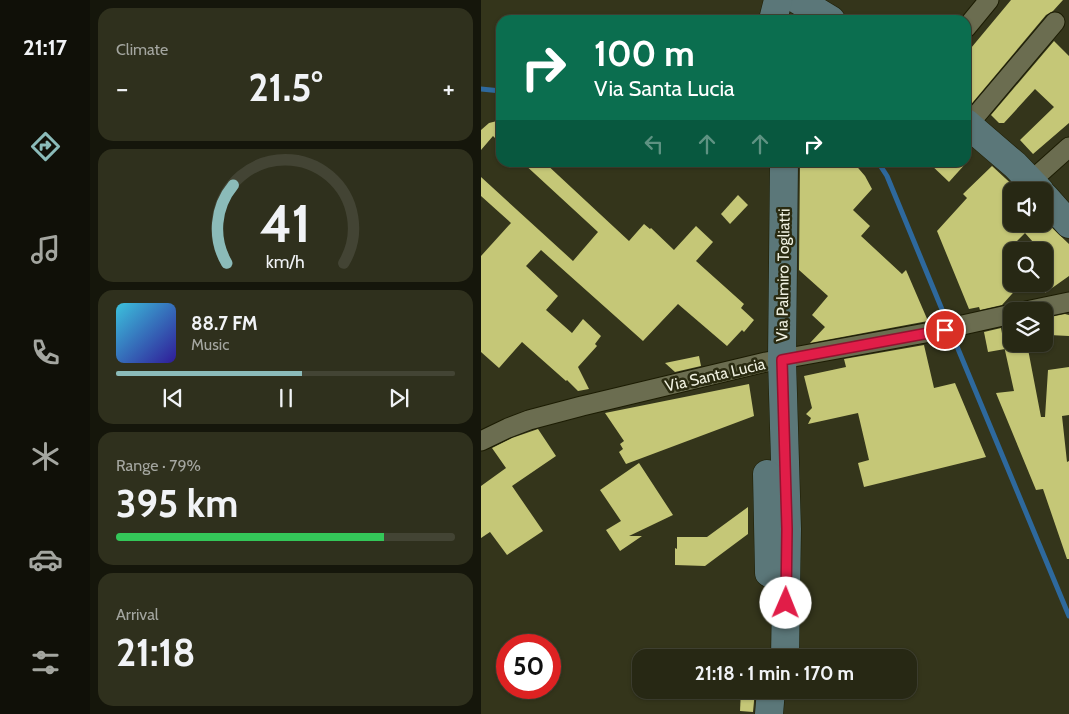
<!DOCTYPE html>
<meta charset="utf-8">
<style>
:root{--surface:#272814;--page:#2f301d;--text:#f1f3f6;--muted:#a4a6a0;--line:#434434;--accent:#8bbbb9}
body{margin:0;font-family:Cabin,sans-serif;background:var(--page);color:var(--text);height:100vh;display:flex;flex-direction:column;font-size:19px;white-space:nowrap}
*{box-sizing:border-box;margin:0}
p{font-size:16px;color:var(--muted)}
.icon{flex:none;width:28px;height:28px;fill:none;stroke:currentColor;stroke-width:2;stroke-linecap:round;stroke-linejoin:round}
.map{position:relative;flex:1;overflow:hidden}
.panel{display:flex;flex-direction:column;gap:8px;padding:8px;background:#15160b;width:391px}
.panel>*{flex:none}
.guide{position:absolute;left:15px;top:15px;width:475px;height:152px;border-radius:15px;box-shadow:0 1px 4px #0004,0 0 0 1px var(--line);background:#0b6e4f;color:#fff;overflow:hidden}
.fabs{position:absolute;left:522px;top:182px;display:grid;gap:10px}
.fabs a{display:grid;place-items:center;width:50px;height:50px;border-radius:10px;background:var(--surface);box-shadow:0 1px 4px #0004,0 0 0 1px var(--line);font-size:25px}
.speed{position:absolute;left:15px;top:634px;display:flex;gap:10px;font-size:25px;font-weight:700;text-align:center}
.speed>*{display:grid;place-content:center;width:65px;height:65px;border-radius:50%;background:var(--surface);box-shadow:0 1px 4px #0004,0 0 0 1px var(--line);line-height:1}
.speed .limit{border:8px solid #d22;background:#fff;color:#111}
.pin{position:absolute;display:grid;place-items:center;width:42px;height:42px;color:#fff;margin:-21px;border:2px solid #fff;border-radius:50%;box-shadow:0 1px 5px #0007}
.me{position:absolute;width:55px;margin:-28px;rotate:1deg;stroke-linejoin:round;filter:drop-shadow(0 0 4px #0008)}
.turn{display:flex;align-items:center;gap:18px;height:105px;padding:0 15px;font-size:22px}
.turn .icon{width:65px;height:65px;stroke-width:2.5}
.turn b{display:block;font-size:35px;line-height:42px}
.lanes{display:flex;align-items:center;height:48px;padding:0 15px;background:#0003;justify-content:center;gap:25px;direction:ltr}
.lanes .off{opacity:.35}
.big{font-size:38px;font-weight:800;line-height:1.1}
.panel .widget{flex:1;display:flex;flex-direction:column;justify-content:center;gap:8px;min-width:0;padding:0 18px;border-radius:15px;background:var(--page)}
.panel .dial{align-items:center;gap:0}
.dial svg{height:130px;overflow:visible;fill:none;stroke:var(--line);stroke-width:7;stroke-linecap:round;text-anchor:middle}
.dial text{fill:var(--text);stroke:none}
.song{display:flex;align-items:center;gap:15px}
.cover{width:60px;height:60px;border-radius:8px;background:linear-gradient(135deg,hsl(190 70% 55%),hsl(250 70% 35%))}
.played{height:5px;border-radius:2px;background:linear-gradient(90deg,var(--accent) 55%,var(--line) 55%)}
.keys{display:flex;justify-content:space-around;direction:ltr}
.heat{display:flex;justify-content:space-between;align-items:center;font-size:28px;direction:ltr}
.charge{height:8px;border-radius:4px;background:linear-gradient(90deg,#34c759 79%,var(--line) 0)}
.trip{position:absolute;left:151px;top:649px;width:285px;height:50px;border-radius:15px;background:var(--surface);box-shadow:0 1px 4px #0004,0 0 0 1px var(--line);font-weight:800;line-height:50px;text-align:center}
main{display:flex;flex:1;min-height:0}
.tab-bar{display:flex;flex-direction:column;width:90px;justify-content:space-around;align-items:center;background:#101008;color:var(--muted)}
.tab-bar .icon{width:35px;height:35px}
.tab-bar .active{color:var(--accent)}
.tab-bar b{font-size:22px;color:var(--text)}
.map>svg:first-child{display:block}
</style>
<main>
<nav class="tab-bar">
<b>21:17</b>
<svg class="icon active" aria-label="directions" viewBox="0 0 24 24"><path d="M12 3l9 9-9 9-9-9zM9 14v-3h6M13 9l2 2-2 2"/></svg>
<svg class="icon" aria-label="music" viewBox="0 0 24 24"><path d="M9 18V5l10-2v13"/><circle cx="6" cy="18" r="3"/><circle cx="16" cy="16" r="3"/></svg>
<svg class="icon" aria-label="phone" viewBox="0 0 24 24"><path d="M5 4h4l2 5-3 2q2 4 5 5l2-3 5 2v4C11 20 4 13 5 4z"/></svg>
<svg class="icon" aria-label="climate" viewBox="0 0 24 24"><path d="M12 3v18M4 7l16 10M4 17L20 7"/></svg>
<svg class="icon" aria-label="car" viewBox="0 0 24 24"><path d="M5 17H2v-5l4-1 3-4h7l3 4 3 1v5h-3M9 17h6M6 11h13"/><circle cx="7" cy="17" r="2"/><circle cx="17" cy="17" r="2"/></svg>
<svg class="icon" aria-label="filters" viewBox="0 0 24 24"><path d="M4 7h16M4 17h16"/><circle cx="9" cy="7" r="2"/><circle cx="15" cy="17" r="2"/></svg>
</nav>
<section class="panel">
<div class="widget"><p>Climate</p>
<div class="heat"><a>−</a><b class="big">21.5°</b><a>+</a></div>
</div>
<div class="widget dial"><svg viewBox="0 0 100 80">
<path d="M14 69A42 42 0 1 1 86 69"/>
<path d="M14 69A42 42 0 0 1 18 21" stroke="#8bbbb9"/>
<text x="50" y="56" font-size="32" font-weight="700">41</text>
<text x="50" y="72" font-size="11">km/h</text>
</svg></div>
<div class="widget">
<div class="song"><i class="cover"></i><div><b>88.7 FM</b><p>Music</p></div></div>
<div class="played"></div>
<div class="keys"><svg class="icon" aria-label="previous" viewBox="0 0 24 24"><path d="M18 5L8 12l10 7zM5 5v14"/></svg><svg class="icon" aria-label="pause" viewBox="0 0 24 24"><path d="M8 5v14M16 5v14"/></svg><svg class="icon" aria-label="next" viewBox="0 0 24 24"><path d="M6 5l10 7-10 7zM19 5v14"/></svg></div>
</div>
<div class="widget"><p>Range · 79%</p><b class="big">395 km</b><div class="charge"></div></div>
<div class="widget"><p>Arrival</p><b class="big">21:18</b></div>
</section>
<div class="map">
<svg width="588" height="714" viewBox="0 0 588 714">
<rect width="100%" height="100%" fill="#34351b"/>
<g fill="none" stroke-linecap="round" stroke-linejoin="round">
<!-- stream -->
<g stroke="#2e699d" stroke-width="5">
<path d="M 0,89 L 20,91"/>
<path d="M 397,162 L 406,176 L 467,324"/>
<path d="M 470,332 L 588,616"/>
</g>
</g>
<!-- building -->
<g fill="#c5c777">
<path d="M 530,0 L 582,0 L 572,11 L 565,15 L 487,108 L 485,108 L 485,54 Z"/>
<path d="M 573,41 L 588,56 L 588,123 L 552,154 L 539,140 L 573,107 L 554,89 L 523,123 L 518,123 L 510,115 Z"/>
<path d="M 20,120 L 20,144 L 12,136 L 0,150 L 0,130 L 8,123 Z"/>
<path d="M 41,162 L 63,162 L 148,241 L 163,224 L 169,229 L 170,228 L 193,250 L 215,226 L 232,242 L 215,261 L 263,304 L 260,308 L 273,320 L 263,332 L 261,330 L 246,346 L 197,304 L 162,341 L 60,250 L 45,266 L 77,296 L 65,310 L 91,333 L 102,319 L 120,336 L 114,344 L 116,346 L 97,367 L 108,389 L 97,391 L 86,380 L 85,381 L 41,342 L 18,368 L 0,352 L 0,256 L 30,223 L 0,196 L 0,177 L 92,261 L 117,232 Z"/>
<path d="M 319,162 L 372,162 L 384,176 L 391,189 L 372,210 L 389,226 L 380,236 L 421,274 L 425,270 L 447,321 L 329,343 L 344,327 L 331,315 L 347,296 L 318,270 Z"/>
<path d="M 447,162 L 486,162 L 468,182 Z"/>
<path d="M 511,166 L 538,191 L 531,191 L 531,224 L 567,224 L 588,244 L 588,276 L 564,293 L 564,251 L 560,251 L 544,233 L 523,254 L 531,261 L 531,284 L 540,284 L 521,305 L 499,310 L 498,307 L 488,309 L 456,231 L 486,198 L 482,194 Z"/>
<path d="M 257,195 L 267,205 L 249,224 L 240,214 Z"/>
<path d="M 584,314 L 588,315 L 588,336 L 568,335 L 569,317 Z"/>
<path d="M 520,328 L 524,349 L 507,352 L 503,332 Z"/>
<path d="M 536,344 L 546,344 L 560,417 L 564,417 L 567,370 L 588,367 L 588,415 L 581,416 L 586,462 L 588,461 L 588,559 L 586,559 L 562,489 L 555,490 L 515,393 L 533,391 L 523,346 Z"/>
<path d="M 443,345 L 453,388 L 474,383 L 505,457 L 383,487 L 377,463 L 388,460 L 377,413 L 327,424 L 330,418 L 325,414 L 331,408 L 323,376 L 365,367 L 363,359 Z"/>
<path d="M 218,356 L 220,366 L 194,372 L 184,363 Z"/>
<path d="M 268,384 L 273,416 L 145,464 L 138,452 L 142,449 L 139,444 L 143,441 L 124,413 Z"/>
<path d="M 57,429 L 75,456 L 31,486 L 62,531 L 26,555 L 9,532 L 0,538 L 0,486 L 25,468 L 11,448 L 31,438 Z"/>
<path d="M 158,463 L 192,515 L 148,536 L 161,536 L 139,551 L 125,530 L 140,521 L 119,490 Z"/>
<path d="M 267,507 L 267,534 L 224,566 L 194,565 L 194,548 L 196,549 L 196,537 L 226,537 Z"/>
<path d="M 260,690 L 274,690 L 272,712 L 259,711 Z"/>
</g>
<g fill="none" stroke-linecap="round" stroke-linejoin="round">
<!-- street casing -->
<g stroke="#1c1c03" stroke-width="21">
<g id="street">
<path d="M 485,28 L 508,0"/>
<path d="M 487,125 L 574,22"/>
<path d="M 550,181 L 588,147"/>
<path d="M 545,311 L 588,302"/>
<path d="M 0,441 L 27,428 L 48,420 L 101,406 L 285,362 L 450,332 L 531,314"/>
</g>
</g>
<!-- secondary casing -->
<g stroke="#1c1c03" stroke-width="29">
<g id="secondary">
<path d="M 317,0 L 350,20"/>
<path d="M 292,20 L 297,0"/>
<path d="M 485,123 L 534,165 L 559,191"/>
<path d="M 303,162 L 301,360 L 306,529 L 304,658"/>
<path d="M 564,197 L 588,224"/>
<path d="M 286,474 L 288,573"/>
<path d="M 288,714 L 290,690"/>
</g>
</g>
<!-- street -->
<use href="#street" stroke="#6b6d50" stroke-width="19"/>
<!-- secondary -->
<use href="#secondary" stroke="#5b7779" stroke-width="28"/>
</g>
<g fill="none" stroke-linecap="round" stroke-linejoin="round">
<!-- route casing -->
<g stroke="#92132f" stroke-width="12">
<path id="route" d="M 305,603 L 306,529 L 301,360 L 464,330"/>
</g>
<!-- route -->
<use href="#route" stroke="#e11d48" stroke-width="9"/>
</g>
<g text-anchor="middle" dominant-baseline="central" stroke-width="5" stroke-linejoin="round" paint-order="stroke">
<!-- street labels -->
<g font-size="16" fill="#f0f1e1" stroke="#2a2b11">
<text transform="translate(302 275) rotate(-89)">Via Palmiro Togliatti</text>
<text transform="translate(234 375) rotate(-13)">Via Santa Lucia</text>
</g>
</g>
</svg>
<div class="fabs">
<a><svg class="icon" aria-label="sound" viewBox="0 0 24 24"><path d="M4 9h4l5-4v14l-5-4H4zM17 9q2 3 0 6"/></svg></a>
<a><svg class="icon" aria-label="search" viewBox="0 0 24 24"><circle cx="10" cy="10" r="6"/><path d="M15 15l6 6"/></svg></a>
<a><svg class="icon" aria-label="layers" viewBox="0 0 24 24"><path d="M12 4l9 5-9 5-9-5zM3 14l9 5 9-5"/></svg></a>
</div>
<div class="speed"><div class="limit">50</div></div>
<div class="pin" style="left:464px;top:330px;background:#d93025"><svg class="icon" aria-label="arrive" viewBox="0 0 24 24"><path d="M6 21V4h12l-3 4 3 4H6"/></svg></div>
<svg class="me" style="left:305px;top:603px" viewBox="-20 -20 40 40"><circle r="19" fill="#fff"/><path d="M0-13L10 11 0 6-10 11z" fill="#e11d48"/></svg>
<div class="trip">21:18 · 1 min · 170 m</div>
<div class="guide">
<div class="turn"><svg class="icon" aria-label="right" viewBox="0 0 24 24"><path d="M7 20v-9h11M14 6l5 5-5 5"/></svg><div><b>100 m</b>Via Santa Lucia</div></div>
<div class="lanes"><svg class="icon off" aria-label="left" viewBox="0 0 24 24"><path d="M17 20v-9H6M10 6l-5 5 5 5"/></svg><svg class="icon off" aria-label="ahead" viewBox="0 0 24 24"><path d="M12 20V5M6 11l6-6 6 6"/></svg><svg class="icon off" aria-label="ahead" viewBox="0 0 24 24"><path d="M12 20V5M6 11l6-6 6 6"/></svg><svg class="icon" aria-label="right" viewBox="0 0 24 24"><path d="M7 20v-9h11M14 6l5 5-5 5"/></svg></div>
</div>
</div>
</main>
